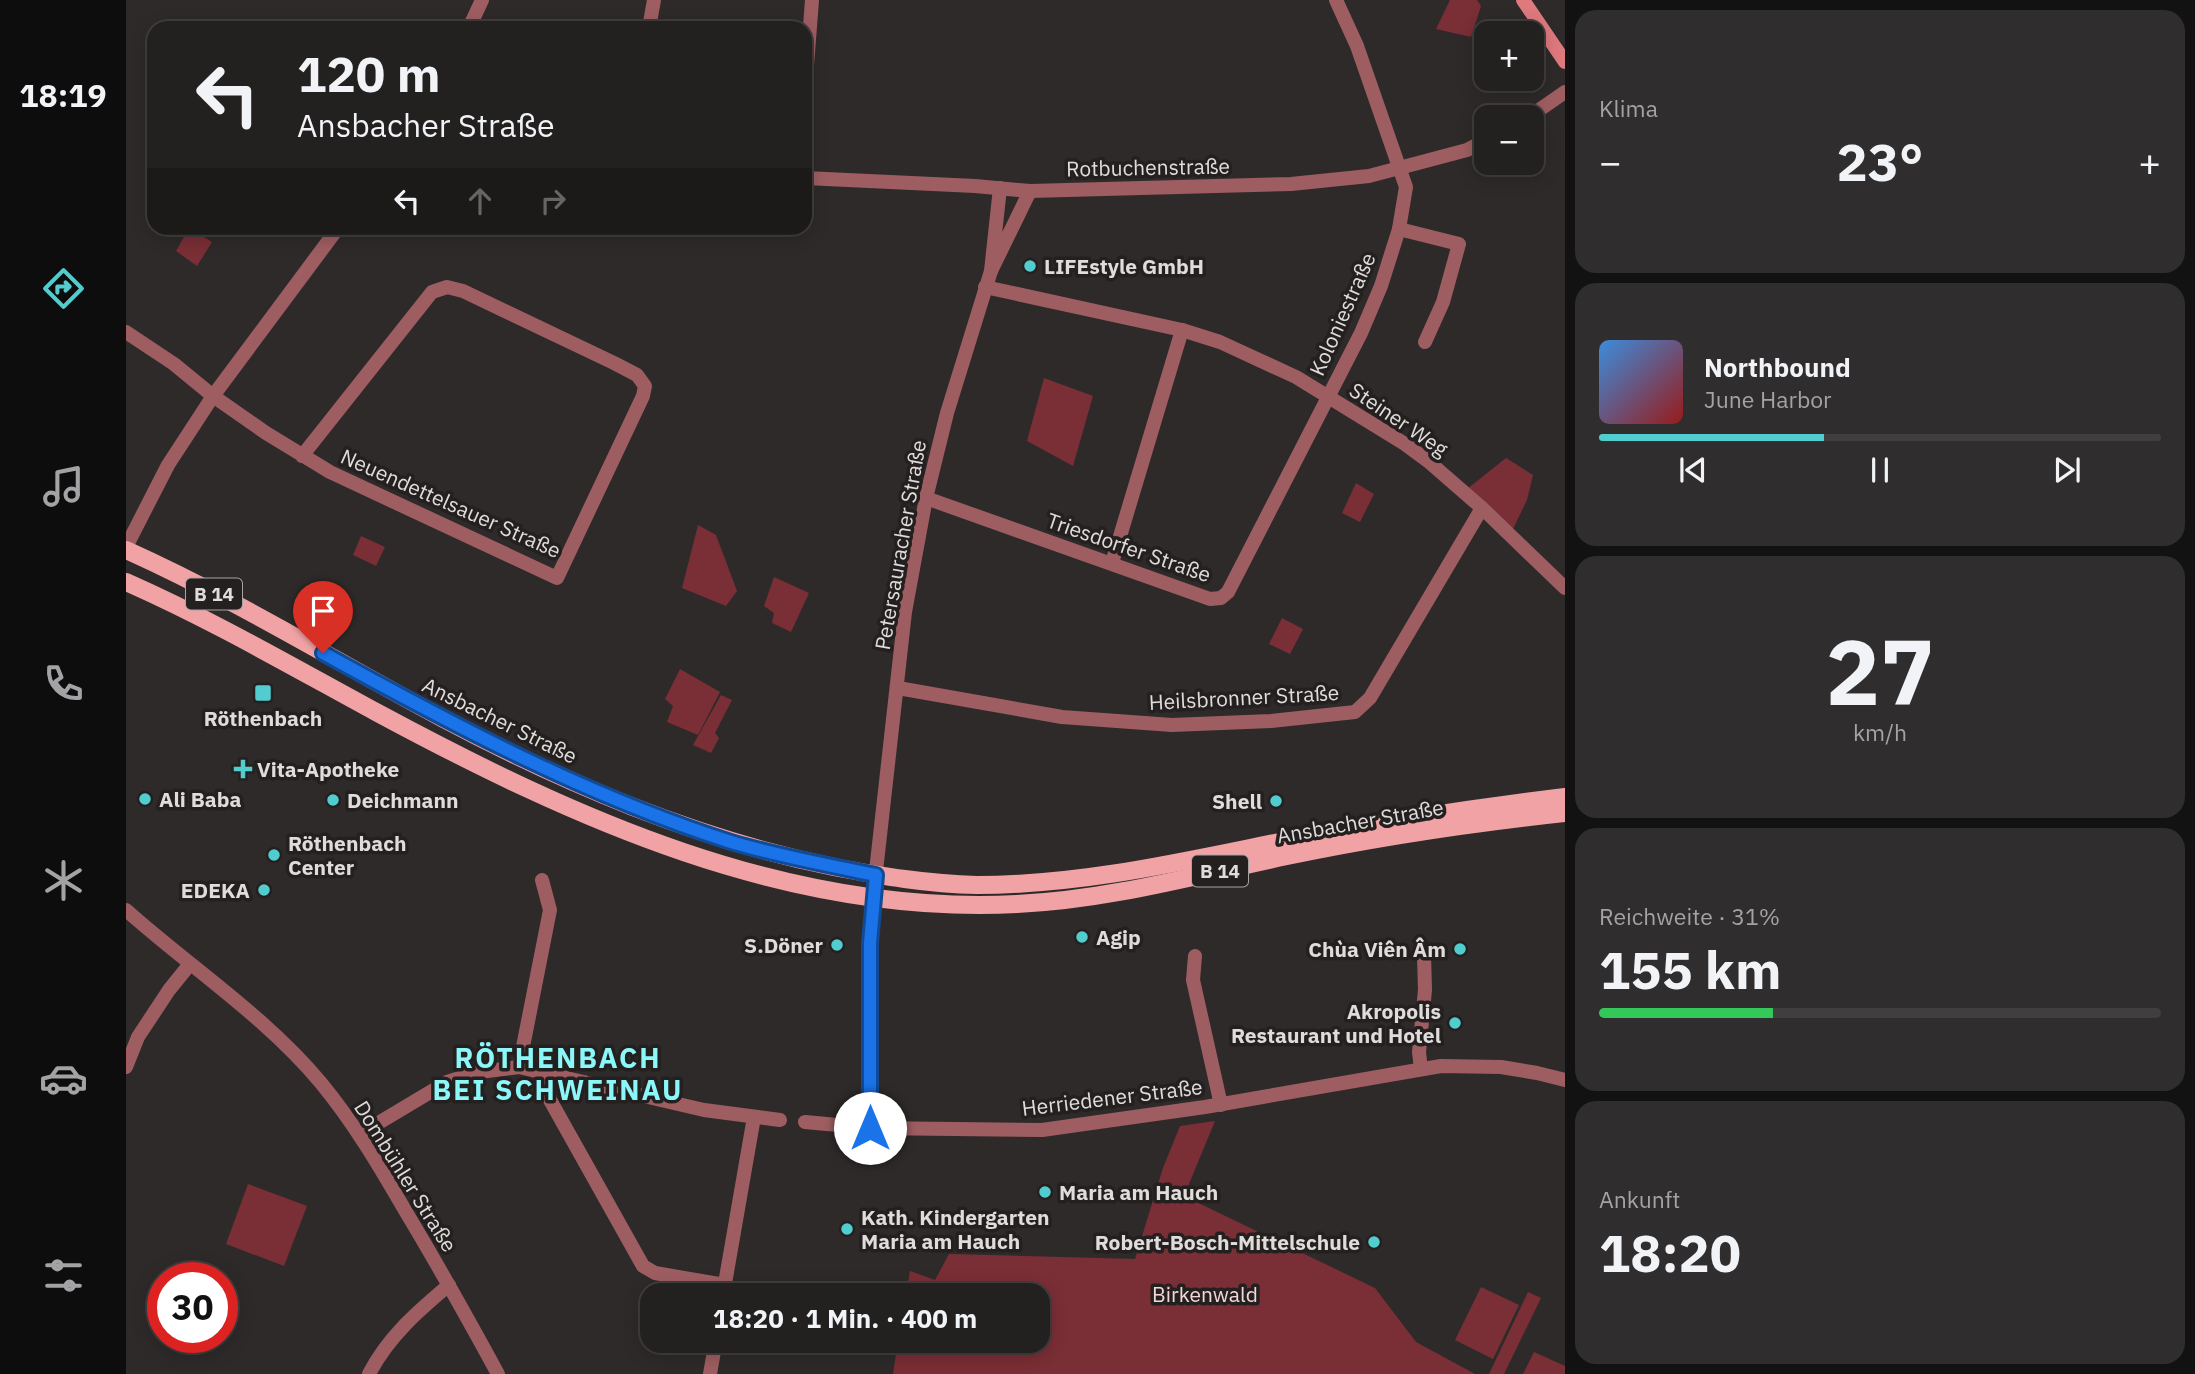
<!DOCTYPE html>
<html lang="de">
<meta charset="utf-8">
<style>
:root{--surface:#232020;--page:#2f2d2d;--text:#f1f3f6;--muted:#a3a3a5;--line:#403e3e;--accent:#52cdcf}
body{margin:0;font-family:"IBM Plex Sans",sans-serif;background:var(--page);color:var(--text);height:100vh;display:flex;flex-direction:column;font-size:26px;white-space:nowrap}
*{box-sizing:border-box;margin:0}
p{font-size:23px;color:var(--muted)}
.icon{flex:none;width:38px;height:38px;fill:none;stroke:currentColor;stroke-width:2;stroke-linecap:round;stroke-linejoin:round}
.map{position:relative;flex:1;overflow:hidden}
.details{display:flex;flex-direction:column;gap:10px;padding:10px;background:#131212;width:630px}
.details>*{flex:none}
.banner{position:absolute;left:21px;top:21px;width:665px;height:214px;border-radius:21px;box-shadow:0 4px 18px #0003,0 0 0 2px var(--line);background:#232020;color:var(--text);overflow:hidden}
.buttons{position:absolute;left:1348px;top:21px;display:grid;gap:14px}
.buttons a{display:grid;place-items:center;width:70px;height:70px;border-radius:14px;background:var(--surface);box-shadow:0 4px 18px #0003,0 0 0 2px var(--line);font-size:35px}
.speed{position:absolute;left:21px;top:1262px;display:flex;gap:14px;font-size:35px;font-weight:700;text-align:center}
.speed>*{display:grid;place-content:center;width:91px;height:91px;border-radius:50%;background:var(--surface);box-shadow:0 4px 18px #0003,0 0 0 2px var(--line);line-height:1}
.speed .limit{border:10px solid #d22;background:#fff;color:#111}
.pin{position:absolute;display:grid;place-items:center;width:60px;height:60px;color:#fff;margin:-72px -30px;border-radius:50% 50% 50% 0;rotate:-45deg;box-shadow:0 0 7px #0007}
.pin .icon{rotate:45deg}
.me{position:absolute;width:77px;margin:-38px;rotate:0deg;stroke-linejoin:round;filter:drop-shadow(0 0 5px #0008)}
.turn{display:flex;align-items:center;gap:24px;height:147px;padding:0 35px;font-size:32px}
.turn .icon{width:91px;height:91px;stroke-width:2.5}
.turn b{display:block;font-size:49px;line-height:60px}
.lanes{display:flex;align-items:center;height:66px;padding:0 35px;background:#0003;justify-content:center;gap:35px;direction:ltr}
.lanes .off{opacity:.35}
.big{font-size:52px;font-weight:700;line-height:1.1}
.details .card{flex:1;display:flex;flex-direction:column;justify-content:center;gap:10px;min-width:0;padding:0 24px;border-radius:21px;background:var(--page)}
.details .dial{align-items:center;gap:0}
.dial b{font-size:91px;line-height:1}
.song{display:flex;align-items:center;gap:21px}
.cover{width:84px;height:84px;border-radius:10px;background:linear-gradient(135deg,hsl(210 70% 55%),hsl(0 70% 35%))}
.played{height:7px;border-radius:4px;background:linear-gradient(90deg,var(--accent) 40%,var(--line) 40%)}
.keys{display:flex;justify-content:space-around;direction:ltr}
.heat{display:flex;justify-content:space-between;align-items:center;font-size:38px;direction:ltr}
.charge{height:10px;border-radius:5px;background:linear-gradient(90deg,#34c759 31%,var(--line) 0)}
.trip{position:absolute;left:514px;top:1283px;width:410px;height:70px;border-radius:21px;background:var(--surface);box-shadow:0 4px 18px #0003,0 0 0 2px var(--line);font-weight:700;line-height:70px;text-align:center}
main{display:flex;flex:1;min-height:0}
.tabs{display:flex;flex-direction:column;width:126px;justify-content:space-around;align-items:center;background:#0e0d0d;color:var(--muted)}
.tabs .icon{width:49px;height:49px}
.tabs .current{color:var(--accent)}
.tabs b{font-size:32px;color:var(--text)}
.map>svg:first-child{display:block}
</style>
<main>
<nav class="tabs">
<b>18:19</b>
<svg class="icon current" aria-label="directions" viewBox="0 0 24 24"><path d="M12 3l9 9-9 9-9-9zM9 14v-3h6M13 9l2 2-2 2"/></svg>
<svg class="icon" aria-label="music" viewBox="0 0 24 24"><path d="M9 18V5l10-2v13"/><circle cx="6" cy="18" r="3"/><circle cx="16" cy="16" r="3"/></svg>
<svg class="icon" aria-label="phone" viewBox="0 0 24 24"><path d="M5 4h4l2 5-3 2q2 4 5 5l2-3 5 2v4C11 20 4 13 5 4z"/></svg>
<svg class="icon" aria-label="climate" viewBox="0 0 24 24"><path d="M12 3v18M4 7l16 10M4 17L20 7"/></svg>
<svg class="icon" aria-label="car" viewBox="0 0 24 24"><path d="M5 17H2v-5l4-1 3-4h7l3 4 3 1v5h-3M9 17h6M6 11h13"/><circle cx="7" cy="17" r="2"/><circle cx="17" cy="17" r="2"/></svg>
<svg class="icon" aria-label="filters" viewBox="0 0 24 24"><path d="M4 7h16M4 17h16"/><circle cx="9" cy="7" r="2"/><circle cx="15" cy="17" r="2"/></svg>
</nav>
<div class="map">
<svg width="1439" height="1374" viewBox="0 0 1439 1374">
<rect width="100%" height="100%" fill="#2f2a2a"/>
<!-- green -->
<g fill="#7a2e35">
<path d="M 1324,0 L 1351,0 L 1355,6 L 1345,37 L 1310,29 Z"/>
<path d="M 63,228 L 86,242 L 71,266 L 50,251 Z"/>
<path d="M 918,378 L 967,396 L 947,466 L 901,441 Z"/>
<path d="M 1380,458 L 1407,475 L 1401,500 L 1387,529 L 1341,489 Z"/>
<path d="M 1230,483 L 1248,494 L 1234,522 L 1216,513 Z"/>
<path d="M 572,525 L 590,535 L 611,591 L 600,606 L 556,588 Z"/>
<path d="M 235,536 L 259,547 L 250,566 L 227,555 Z"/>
<path d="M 648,577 L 683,593 L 665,632 L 646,623 L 648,613 L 638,606 Z"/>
<path d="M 1156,618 L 1177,629 L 1164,654 L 1143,644 Z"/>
<path d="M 554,669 L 594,692 L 572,735 L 541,722 L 547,706 L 539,699 Z"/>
<path d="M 595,695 L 606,700 L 589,733 L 593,738 L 585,753 L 567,745 Z"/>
<path d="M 1089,1121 L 1058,1196 L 1249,1288 L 1290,1342 L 1349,1374 L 767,1374 L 772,1341 L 912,1340 L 912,1295 L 780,1295 L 784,1271 L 809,1280 L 823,1254 L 1009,1259 L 1037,1168 L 1054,1126 Z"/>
<path d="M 122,1184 L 181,1206 L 158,1266 L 100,1244 Z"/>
<path d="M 1355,1287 L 1393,1305 L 1367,1359 L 1329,1340 Z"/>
<path d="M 1402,1292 L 1415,1298 L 1378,1374 L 1363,1374 Z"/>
<path d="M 1408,1352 L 1439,1366 L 1439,1374 L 1397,1374 Z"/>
</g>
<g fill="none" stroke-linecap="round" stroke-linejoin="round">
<!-- street -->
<g stroke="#9e5e61" stroke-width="14">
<path d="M 343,28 L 356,0"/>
<path d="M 523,28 L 528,0"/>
<path d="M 679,92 L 686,0"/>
<path d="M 1403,117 L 1439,92"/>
<path d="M 679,178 L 849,186 L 904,191 L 1165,184 L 1243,176 L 1341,150 L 1360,140"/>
<path d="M 874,188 L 865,271 L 904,191"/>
<path d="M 1273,229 L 1333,244 L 1317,302 L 1299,342"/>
<path d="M 859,287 L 1056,330 L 1094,342 L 1170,377 L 1279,444 L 1302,461 L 1356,508 L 1439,588"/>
<path d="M 0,332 L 48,364 L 87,396 L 140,433 L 204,472 L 431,578 L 517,396 L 519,386 L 511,375 L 488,363 L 337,291 L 321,287 L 306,292 L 176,456"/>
<path d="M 800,498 L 1084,599 L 1095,598 L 1102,592 L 1235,333 L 1255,286 L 1273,229 L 1280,187 L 1231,46 L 1210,0"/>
<path d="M 0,547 L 42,465 L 87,396 L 212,228"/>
<path d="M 986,563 L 1056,330"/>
<path d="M 772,688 L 936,717 L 1046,725 L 1145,721 L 1229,712 L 1244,698 L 1356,508"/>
<path d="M 0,910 C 65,968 139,1016 195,1083 C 228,1123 254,1167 280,1212 C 312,1265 342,1319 372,1374"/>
<path d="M 1069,956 L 1067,980 L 1095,1105"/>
<path d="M 0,1067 L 12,1037 L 43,990 L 64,964"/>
<path d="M 393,1067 L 424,910 L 416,880"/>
<path d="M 1295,1069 L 1293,1052 L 1299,990 L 1298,955"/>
<path d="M 422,1074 L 419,1091 L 517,1266 L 529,1273 L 599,1285"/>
<path d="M 679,1122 L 744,1128 L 916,1130 L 1079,1107 L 1315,1066 L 1375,1067 L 1411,1073 L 1439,1080"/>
<path d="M 744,1128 L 744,943 L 747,898 L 779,612 L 800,498 L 821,413 L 865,271"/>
<path d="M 234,1134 L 321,1082 L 353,1072 L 393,1067 L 578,1110 L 654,1120"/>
<path d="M 597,1295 L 628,1117"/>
<path d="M 243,1374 C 262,1337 292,1311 323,1285"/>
<path d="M 584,1374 L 590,1340"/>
</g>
<!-- secondary -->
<path stroke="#de797e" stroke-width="14" d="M 1397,0 L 1439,62"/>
<!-- primary -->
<g stroke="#f1a2a4" stroke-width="18">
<path d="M 0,550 C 109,599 211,662 316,718 C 440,784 570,839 708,867 C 755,876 802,884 851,885 C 959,885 1063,860 1168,839 C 1257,822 1348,808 1439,797"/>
<path d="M 0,582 C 86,620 167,667 250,712 C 447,818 661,916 891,904 C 982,900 1071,875 1161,856 C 1252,837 1346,823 1439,813"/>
</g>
</g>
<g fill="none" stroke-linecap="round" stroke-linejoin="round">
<!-- route casing -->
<g stroke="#114b97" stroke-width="18">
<path id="route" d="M 197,653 C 329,726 461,796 605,842 C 652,856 701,865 750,875 L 744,943 L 744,1128"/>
</g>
<!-- route -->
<use href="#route" stroke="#1a73e8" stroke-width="12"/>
</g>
<!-- markers -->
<g fill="#52cdcf" stroke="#252020" stroke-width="2.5">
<circle cx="904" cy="266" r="7"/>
<rect x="128" y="684" width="18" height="18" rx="3.5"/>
<path d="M113.5 758.5h7v7h7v7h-7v7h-7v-7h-7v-7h7z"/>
<circle cx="19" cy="799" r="7"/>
<circle cx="207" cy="800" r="7"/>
<circle cx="1150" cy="801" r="7"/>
<circle cx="148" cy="855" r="7"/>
<circle cx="138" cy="890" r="7"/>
<circle cx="956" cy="937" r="7"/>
<circle cx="711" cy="945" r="7"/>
<circle cx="1334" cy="949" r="7"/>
<circle cx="1329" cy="1023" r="7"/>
<circle cx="919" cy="1192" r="7"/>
<circle cx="721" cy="1229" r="7"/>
<circle cx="1248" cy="1242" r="7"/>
</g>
<g text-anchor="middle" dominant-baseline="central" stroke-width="7" stroke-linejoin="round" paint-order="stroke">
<!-- shield labels -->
<g fill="#252020" stroke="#a8a4a4" stroke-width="2">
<rect x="60" y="578.5" width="56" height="31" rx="5"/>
<rect x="1066" y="855.5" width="56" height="31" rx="5"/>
</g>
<g font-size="19" font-weight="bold" fill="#e0dcdc">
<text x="88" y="594">B 14</text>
<text x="1094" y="871">B 14</text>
</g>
<!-- street labels -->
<g font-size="21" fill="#e0dcdc" stroke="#252020">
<text transform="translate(1022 167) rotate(-1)">Rotbuchenstraße</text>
<text transform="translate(1216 314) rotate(-66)">Koloniestraße</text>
<text transform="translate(1273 419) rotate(34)">Steiner Weg</text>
<text transform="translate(325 503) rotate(24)">Neuendettelsauer Straße</text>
<text transform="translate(774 545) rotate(-80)">Petersauracher Straße</text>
<text transform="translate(1003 547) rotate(19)">Triesdorfer Straße</text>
<text transform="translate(1118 697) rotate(-3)">Heilsbronner Straße</text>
<text transform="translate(374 720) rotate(26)">Ansbacher Straße</text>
<text transform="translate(1234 821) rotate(-10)">Ansbacher Straße</text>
<text transform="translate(986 1097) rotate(-7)">Herriedener Straße</text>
<text transform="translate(280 1176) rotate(58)">Dombühler Straße</text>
</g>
<!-- poi labels -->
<g font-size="21" font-weight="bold" fill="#e0dcdc" stroke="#252020" text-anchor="start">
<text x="918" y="266">LIFEstyle GmbH</text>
<text x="137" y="718" text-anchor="middle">Röthenbach</text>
<text x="131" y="769">Vita-Apotheke</text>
<text x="33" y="799">Ali Baba</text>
<text x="221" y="800">Deichmann</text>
<text x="1136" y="801" text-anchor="end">Shell</text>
<text x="162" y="843">Röthenbach<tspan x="162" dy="24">Center</tspan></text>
<text x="124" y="890" text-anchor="end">EDEKA</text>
<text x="970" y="937">Agip</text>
<text x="697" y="945" text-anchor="end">S.Döner</text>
<text x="1320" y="949" text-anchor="end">Chùa Viên Âm</text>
<text x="1315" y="1011" text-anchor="end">Akropolis<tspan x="1315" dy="24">Restaurant und Hotel</tspan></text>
<text x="933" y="1192">Maria am Hauch</text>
<text x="735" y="1217">Kath. Kindergarten<tspan x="735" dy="24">Maria am Hauch</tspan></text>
<text x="1234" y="1242" text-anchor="end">Robert-Bosch-Mittelschule</text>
</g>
<!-- park labels -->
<g font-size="21" fill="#f3d7d7" stroke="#252020">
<text x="1079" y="1294">Birkenwald</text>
</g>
<!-- district labels -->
<g font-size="28" font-weight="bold" letter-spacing="2" fill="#8bf7f9" stroke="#252020">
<text x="432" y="1057">RÖTHENBACH<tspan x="432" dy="32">BEI SCHWEINAU</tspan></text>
</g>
</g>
</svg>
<div class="buttons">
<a>+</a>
<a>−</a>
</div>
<div class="speed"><div class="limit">30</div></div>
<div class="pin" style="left:197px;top:653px;background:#d93025"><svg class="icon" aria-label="arrive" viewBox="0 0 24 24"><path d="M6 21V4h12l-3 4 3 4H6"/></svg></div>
<svg class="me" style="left:744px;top:1128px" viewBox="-20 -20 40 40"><circle r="19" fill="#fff"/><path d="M0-13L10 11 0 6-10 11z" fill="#1a73e8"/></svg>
<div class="trip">18:20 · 1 Min. · 400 m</div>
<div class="banner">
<div class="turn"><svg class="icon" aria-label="left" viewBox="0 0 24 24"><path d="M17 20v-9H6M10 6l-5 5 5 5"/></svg><div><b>120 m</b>Ansbacher Straße</div></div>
<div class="lanes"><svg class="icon" aria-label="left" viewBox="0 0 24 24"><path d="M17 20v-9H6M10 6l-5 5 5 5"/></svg><svg class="icon off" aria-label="ahead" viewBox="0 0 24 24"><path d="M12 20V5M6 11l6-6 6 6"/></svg><svg class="icon off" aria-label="right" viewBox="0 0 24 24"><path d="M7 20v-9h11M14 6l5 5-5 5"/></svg></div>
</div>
</div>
<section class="details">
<div class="card"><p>Klima</p>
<div class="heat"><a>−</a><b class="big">23°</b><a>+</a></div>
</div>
<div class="card">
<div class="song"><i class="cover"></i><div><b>Northbound</b><p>June Harbor</p></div></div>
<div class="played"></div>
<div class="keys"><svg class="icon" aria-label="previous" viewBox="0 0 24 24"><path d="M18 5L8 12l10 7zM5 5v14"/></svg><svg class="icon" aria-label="pause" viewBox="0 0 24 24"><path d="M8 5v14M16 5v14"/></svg><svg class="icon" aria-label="next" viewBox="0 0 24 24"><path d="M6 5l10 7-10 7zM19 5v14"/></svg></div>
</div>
<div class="card dial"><b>27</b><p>km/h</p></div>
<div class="card"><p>Reichweite · 31%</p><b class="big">155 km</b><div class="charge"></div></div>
<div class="card"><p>Ankunft</p><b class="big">18:20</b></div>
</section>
</main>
